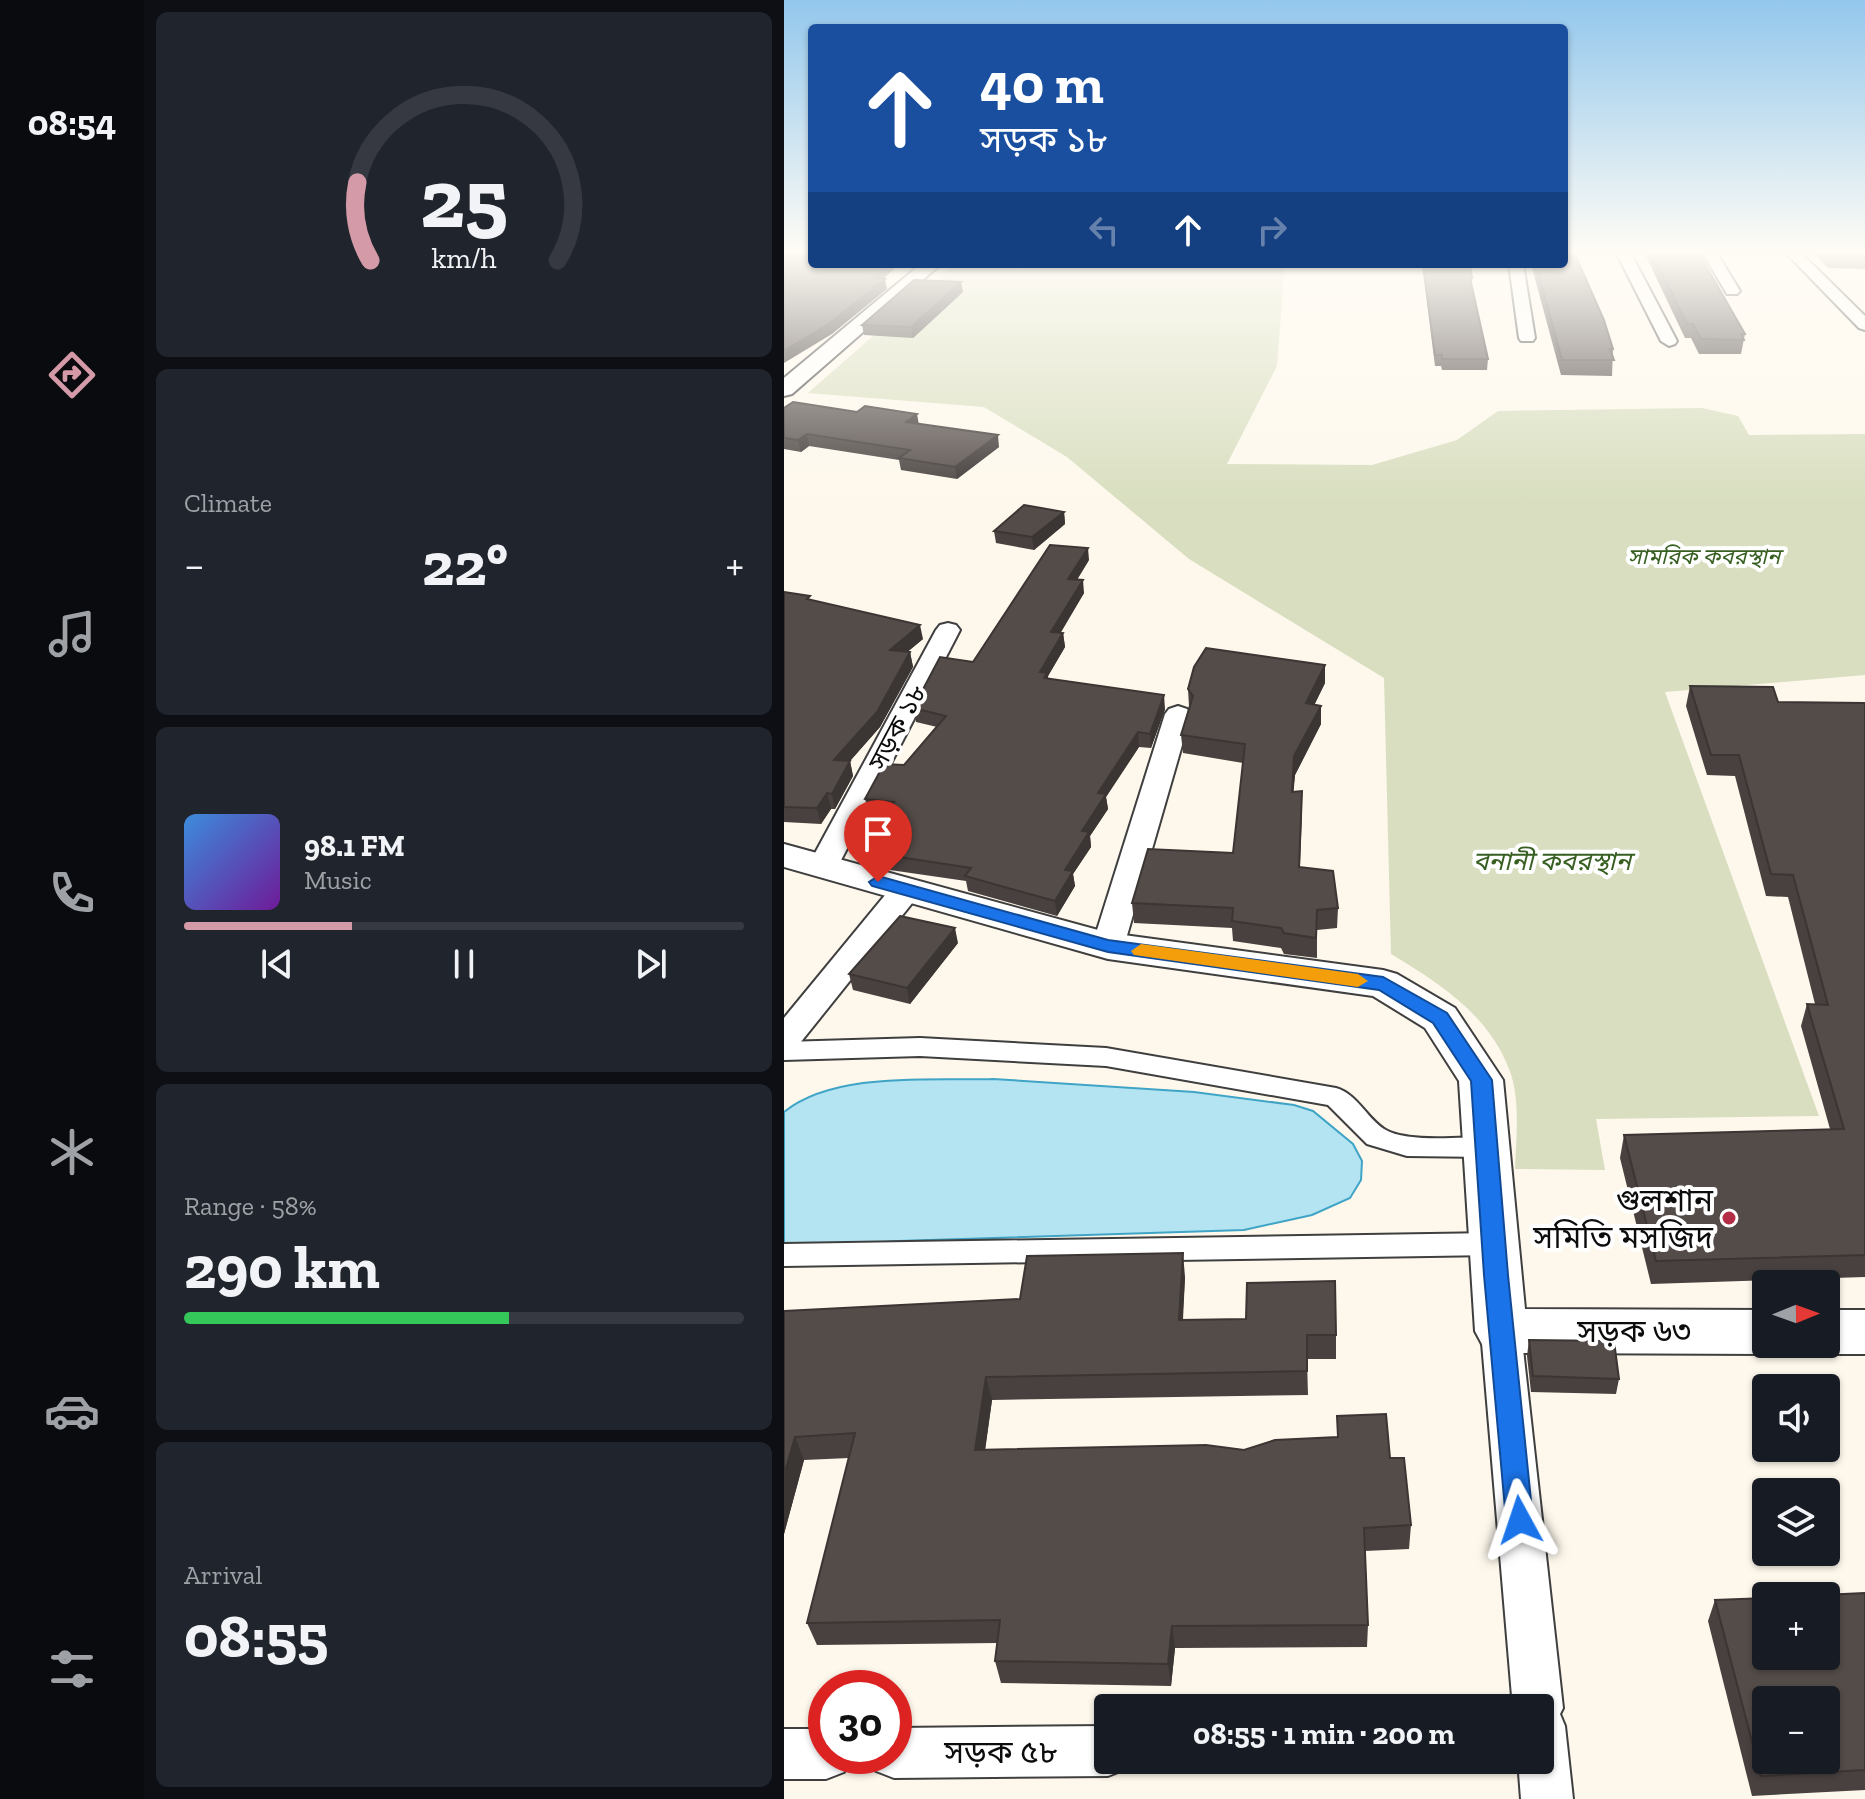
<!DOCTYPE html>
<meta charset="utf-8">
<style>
:root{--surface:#171b24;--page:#20242c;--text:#f1f3f6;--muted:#9ea1a6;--line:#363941;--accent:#d59aa7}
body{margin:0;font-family:"Zilla Slab","Noto Sans Bengali",serif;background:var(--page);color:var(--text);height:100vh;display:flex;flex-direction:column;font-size:30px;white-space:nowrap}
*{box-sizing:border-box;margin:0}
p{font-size:26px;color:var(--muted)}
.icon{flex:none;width:44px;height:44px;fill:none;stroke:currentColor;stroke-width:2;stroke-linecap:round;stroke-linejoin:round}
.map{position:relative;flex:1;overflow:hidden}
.panel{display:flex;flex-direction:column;gap:12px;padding:12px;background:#0d0f14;width:640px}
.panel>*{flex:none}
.banner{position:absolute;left:24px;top:24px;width:760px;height:244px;border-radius:8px;box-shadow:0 2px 6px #0004;background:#1a4fa0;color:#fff;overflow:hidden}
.needle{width:52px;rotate:89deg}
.fabs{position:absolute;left:968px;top:1270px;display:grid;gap:16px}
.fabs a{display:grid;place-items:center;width:88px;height:88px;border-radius:8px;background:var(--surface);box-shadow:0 2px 6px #0004;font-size:40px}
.speed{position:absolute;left:24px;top:1670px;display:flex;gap:16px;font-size:40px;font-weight:700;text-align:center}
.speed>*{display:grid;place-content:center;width:104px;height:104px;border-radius:50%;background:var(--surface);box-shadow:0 2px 6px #0004;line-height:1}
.speed .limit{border:12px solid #d22;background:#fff;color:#111}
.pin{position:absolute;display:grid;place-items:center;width:68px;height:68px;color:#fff;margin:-82px -34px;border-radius:50% 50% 50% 0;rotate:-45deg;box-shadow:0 0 8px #0007}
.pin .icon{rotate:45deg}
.me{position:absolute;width:88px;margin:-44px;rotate:355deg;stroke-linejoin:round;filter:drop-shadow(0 0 6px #0008)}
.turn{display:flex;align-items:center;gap:28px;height:168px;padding:0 40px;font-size:36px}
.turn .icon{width:104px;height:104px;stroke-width:2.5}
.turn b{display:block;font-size:56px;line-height:68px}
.lanes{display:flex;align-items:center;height:76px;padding:0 40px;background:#0003;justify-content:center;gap:40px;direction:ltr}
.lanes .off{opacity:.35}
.big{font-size:60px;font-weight:700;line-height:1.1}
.panel .card{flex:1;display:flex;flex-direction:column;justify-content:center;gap:12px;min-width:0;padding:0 28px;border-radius:12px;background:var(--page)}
.panel .dial{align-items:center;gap:0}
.dial svg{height:208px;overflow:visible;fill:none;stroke:var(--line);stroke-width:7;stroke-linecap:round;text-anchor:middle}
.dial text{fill:var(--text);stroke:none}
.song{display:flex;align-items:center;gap:24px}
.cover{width:96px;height:96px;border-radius:12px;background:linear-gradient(135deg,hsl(210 70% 55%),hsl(280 70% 35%))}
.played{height:8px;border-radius:4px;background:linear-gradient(90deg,var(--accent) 30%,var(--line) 30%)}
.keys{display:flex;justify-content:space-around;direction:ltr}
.heat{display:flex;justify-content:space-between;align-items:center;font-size:44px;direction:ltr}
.charge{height:12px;border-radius:6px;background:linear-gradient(90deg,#34c759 58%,var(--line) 0)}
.trip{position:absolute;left:310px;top:1694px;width:460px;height:80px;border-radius:8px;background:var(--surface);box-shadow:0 2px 6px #0004;font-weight:700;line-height:80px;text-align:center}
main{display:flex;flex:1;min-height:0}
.tabs{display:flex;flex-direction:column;width:144px;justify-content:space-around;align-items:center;background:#090b0e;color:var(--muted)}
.tabs .icon{width:56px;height:56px}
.tabs .on{color:var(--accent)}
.tabs b{font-size:36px;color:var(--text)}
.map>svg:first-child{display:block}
</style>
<main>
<nav class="tabs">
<b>08:54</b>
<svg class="icon on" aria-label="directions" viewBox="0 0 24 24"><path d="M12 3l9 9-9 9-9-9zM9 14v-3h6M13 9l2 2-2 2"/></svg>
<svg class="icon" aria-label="music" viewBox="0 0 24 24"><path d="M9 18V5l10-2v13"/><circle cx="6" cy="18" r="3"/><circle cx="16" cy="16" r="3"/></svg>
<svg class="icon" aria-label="phone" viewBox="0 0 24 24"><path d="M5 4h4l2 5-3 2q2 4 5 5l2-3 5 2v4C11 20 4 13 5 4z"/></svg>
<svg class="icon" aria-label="climate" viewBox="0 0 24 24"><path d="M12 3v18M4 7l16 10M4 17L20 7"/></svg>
<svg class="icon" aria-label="car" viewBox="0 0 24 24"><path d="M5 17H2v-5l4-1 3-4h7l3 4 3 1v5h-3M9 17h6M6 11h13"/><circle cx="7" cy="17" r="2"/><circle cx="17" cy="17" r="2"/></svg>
<svg class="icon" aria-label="filters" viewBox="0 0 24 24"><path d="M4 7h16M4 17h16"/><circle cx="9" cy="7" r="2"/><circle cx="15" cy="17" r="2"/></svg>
</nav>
<section class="panel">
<div class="card dial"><svg viewBox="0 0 100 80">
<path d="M14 69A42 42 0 1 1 86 69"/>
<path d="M14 69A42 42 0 0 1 9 39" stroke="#d59aa7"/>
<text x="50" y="56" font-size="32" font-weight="700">25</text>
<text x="50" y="72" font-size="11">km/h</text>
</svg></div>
<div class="card"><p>Climate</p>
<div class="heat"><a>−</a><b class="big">22°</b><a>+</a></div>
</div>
<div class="card">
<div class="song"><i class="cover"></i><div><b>98.1 FM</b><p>Music</p></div></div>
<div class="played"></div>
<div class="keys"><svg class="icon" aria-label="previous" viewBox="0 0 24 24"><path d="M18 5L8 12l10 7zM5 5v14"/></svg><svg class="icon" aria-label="pause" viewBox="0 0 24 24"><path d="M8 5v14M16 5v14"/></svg><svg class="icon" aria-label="next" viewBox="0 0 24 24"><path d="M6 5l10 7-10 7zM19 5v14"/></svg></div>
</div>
<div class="card"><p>Range · 58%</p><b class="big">290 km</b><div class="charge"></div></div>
<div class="card"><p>Arrival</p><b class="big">08:55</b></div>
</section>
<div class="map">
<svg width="1081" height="1799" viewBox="0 0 1081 1799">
<rect width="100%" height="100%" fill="#fef8ec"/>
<!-- cemetery -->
<path fill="#d8debf" d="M 171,264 L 501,264 L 493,366 L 443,464 L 588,465 L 673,440 L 714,411 L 918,408 L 954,416 L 965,435 L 1081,434 L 1081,675 L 881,692 L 1035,1116 L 812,1119 L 821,1170 L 731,1169 C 732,1138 737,1099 725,1069 C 704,1014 655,983 607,954 L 600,678 L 405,559 L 283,457 L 200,407 L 24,393 Z"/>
<!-- water -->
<path fill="#b4e4f2" stroke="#3fa4c5" stroke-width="2" d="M 209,1079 L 410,1092 L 510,1105 L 529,1111 L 569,1144 L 578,1161 L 577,1180 L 566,1198 L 528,1215 L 460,1230 L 114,1241 L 24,1248 L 0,1245 L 0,1112 C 51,1071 147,1081 209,1079 Z"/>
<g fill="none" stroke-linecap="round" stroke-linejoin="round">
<!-- pedestrian casing -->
<g stroke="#3f3f3f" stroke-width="4">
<g id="pedestrian">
<path d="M 136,1038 L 322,1048 L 552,1088 C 573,1094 582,1117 600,1129 C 622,1143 676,1137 702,1137 L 711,1140 L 715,1147 L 711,1154 L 702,1157 L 623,1156 L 583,1144 L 544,1105 L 322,1066 L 136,1056 L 0,1060 L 0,1042 Z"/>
<path d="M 709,1233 L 719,1236 L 723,1244 L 719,1252 L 709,1255 L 0,1266 L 0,1244 Z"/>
</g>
</g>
<!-- minor casing -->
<g stroke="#3f3f3f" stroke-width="4">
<g id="minor">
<path d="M 832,252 L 846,252 L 893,341 L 891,344 L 885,346 L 877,341 Z"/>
<path d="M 918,252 L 932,252 L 956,291 L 953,294 L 943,294 Z"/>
<path d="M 1001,252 L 1016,252 L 1081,316 L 1081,330 L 1075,328 Z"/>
<path d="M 725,264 L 739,264 L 751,338 L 749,341 L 737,341 L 735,338 Z"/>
<path d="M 164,623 L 172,625 L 176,630 L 54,866 L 49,872 L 39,875 L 29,872 L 24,866 L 152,630 L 156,625 Z"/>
<path d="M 394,706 L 403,709 L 407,714 L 340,946 L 335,953 L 324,956 L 313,953 L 308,946 L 381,714 L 385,709 Z"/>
<path d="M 122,881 L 133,883 L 137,890 L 133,897 L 12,1048 L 0,1052 L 0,1018 L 111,883 Z"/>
<path d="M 717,1314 L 731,1319 L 737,1331 L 779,1708 L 776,1714 L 781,1726 L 789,1799 L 737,1799 L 734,1760 L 756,1760 L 756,1708 L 729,1708 L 697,1331 L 703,1319 Z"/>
<path d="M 324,1726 L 324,1760 L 346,1760 L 342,1769 L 324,1776 L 110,1778 L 92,1771 L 86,1756 L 110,1756 L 110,1728 Z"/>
<path d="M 0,1729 L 42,1729 L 42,1756 L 67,1756 L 60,1772 L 42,1779 L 0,1779 Z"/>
</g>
</g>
<!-- tertiary casing -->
<g stroke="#3f3f3f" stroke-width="4">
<g id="tertiary">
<path d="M 137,264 L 157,264 L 8,394 L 0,396 L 0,378 Z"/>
<path d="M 0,844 L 325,933 L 599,970 L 613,974 L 671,1008 L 719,1080 L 741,1309 L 982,1310 L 982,1344 L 1002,1344 L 1000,1347 L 982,1354 L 717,1353 L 699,1346 L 691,1331 L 675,1081 L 641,1028 L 589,996 L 324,959 L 0,867 Z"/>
<path d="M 1042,1310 L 1081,1310 L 1081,1354 L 1042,1354 L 1024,1347 L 1022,1344 L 1042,1344 Z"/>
</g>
</g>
<!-- pedestrian -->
<use href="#pedestrian" fill="#fff" fill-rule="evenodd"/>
<!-- minor -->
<use href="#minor" fill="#fff" fill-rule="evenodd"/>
<!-- tertiary -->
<use href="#tertiary" fill="#fff" fill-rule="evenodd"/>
</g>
<!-- wall -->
<g fill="#48413f">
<path d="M 860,252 L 914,252 L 961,334 L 957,354 L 915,354 L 907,338 L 901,338 Z"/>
<path d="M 1029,252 L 1081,252 L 1081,269 L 1044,268 Z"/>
<path d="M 638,264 L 686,264 L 688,278 L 688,287 L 704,359 L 703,370 L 658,370 L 657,366 L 651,366 Z"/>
<path d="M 747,264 L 780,264 L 829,349 L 828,376 L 777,375 Z"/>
<path d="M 179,292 L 129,338 L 80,335 L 78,325 Z"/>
<path d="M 0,408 L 135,424 L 215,447 L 173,479 L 117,470 L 115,460 L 25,446 L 17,452 L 0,449 Z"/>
<path d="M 280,512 L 281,524 L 250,550 L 212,543 L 210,531 Z"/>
<path d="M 305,560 L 293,580 L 300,593 L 276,633 L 279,633 L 281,647 L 264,676 L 264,678 L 381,709 L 367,748 L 355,747 L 322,797 L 324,809 L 306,836 L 307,847 L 289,874 L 291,886 L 273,916 L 184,891 L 182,881 L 106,870 L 78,862 L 74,847 L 100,815 L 85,813 L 81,799 L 120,765 L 153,727 L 132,722 L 129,708 L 189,662 Z"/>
<path d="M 0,592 L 27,600 L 139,639 L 123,652 L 126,652 L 129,667 L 96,727 L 66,761 L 69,776 L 51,809 L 47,809 L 37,824 L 0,822 Z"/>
<path d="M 541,683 L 530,705 L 537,724 L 511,775 L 509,792 L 518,811 L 516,867 L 554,908 L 553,928 L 533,930 L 533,958 L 500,954 L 497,948 L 449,941 L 448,928 L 350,923 L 348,903 L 449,853 L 459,763 L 399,753 L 397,735 L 405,707 L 404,689 Z"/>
<path d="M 906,686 L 994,702 L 1081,703 L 1081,1277 L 867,1284 L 836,1158 L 840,1135 L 1046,1129 L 1017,1026 L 1023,1004 L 1031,1004 L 1004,897 L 982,896 L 951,776 L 923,775 L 902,706 Z"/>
<path d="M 174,943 L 126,1004 L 69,990 L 65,974 Z"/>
<path d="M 401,1277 L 399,1320 L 552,1335 L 552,1359 L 523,1359 L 524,1395 L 208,1400 L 201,1449 L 460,1450 L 553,1437 L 553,1416 L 606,1458 L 627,1525 L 625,1549 L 581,1551 L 584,1625 L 583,1647 L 391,1648 L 387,1686 L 217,1683 L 211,1661 L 213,1643 L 33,1645 L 23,1623 L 65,1458 L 20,1460 L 0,1534 L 0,1311 L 236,1299 Z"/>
<path d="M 745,1340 L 835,1379 L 832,1394 L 747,1392 L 743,1356 Z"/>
<path d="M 1081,1593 L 1081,1790 L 968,1796 L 924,1621 L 931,1600 Z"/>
</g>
<!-- shaded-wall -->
<g fill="#3b3533">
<path d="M 103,264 L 115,264 L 94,284 L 101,279 L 103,289 L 48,334 L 0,363 L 0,351 L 88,278 Z"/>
<path d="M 177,282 L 179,292 L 129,338 L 127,327 Z"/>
<path d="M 133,414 L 135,425 L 122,422 Z"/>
<path d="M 23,434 L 25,446 L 17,452 L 14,440 Z"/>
<path d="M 214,435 L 215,447 L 173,479 L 171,467 Z"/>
<path d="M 280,512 L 281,524 L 250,550 L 248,537 Z"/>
<path d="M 304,548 L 305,560 L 285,592 L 284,579 Z"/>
<path d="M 299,580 L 300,593 L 269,646 L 267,632 Z"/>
<path d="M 136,625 L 139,639 L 109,664 L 106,650 Z"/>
<path d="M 279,633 L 281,647 L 264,676 L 265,687 L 256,672 Z"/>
<path d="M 126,652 L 129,667 L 96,727 L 66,761 L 69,776 L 51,809 L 48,794 L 50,760 Z"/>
<path d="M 541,665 L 541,683 L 522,722 L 522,703 Z"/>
<path d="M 380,695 L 381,709 L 367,748 L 366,734 Z"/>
<path d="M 537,706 L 537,724 L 511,775 L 508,811 L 508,792 L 510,756 Z"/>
<path d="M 354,732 L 355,747 L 322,797 L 324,809 L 306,836 L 307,847 L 289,874 L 291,886 L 273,916 L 271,901 L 281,870 L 314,793 Z"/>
<path d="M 43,793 L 47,809 L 37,824 L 33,808 Z"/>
<path d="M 171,928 L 174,943 L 126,1004 L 123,988 Z"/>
<path d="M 399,1253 L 401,1277 L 397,1344 L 395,1320 Z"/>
<path d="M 202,1377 L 208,1400 L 198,1473 L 191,1450 Z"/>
<path d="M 11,1437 L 20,1460 L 0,1534 L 0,1475 Z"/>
<path d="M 388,1626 L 391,1648 L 387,1686 L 384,1664 Z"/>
</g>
<!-- building -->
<g fill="#544c49" stroke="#3b3533" stroke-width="2" fill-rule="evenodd">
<path d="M 0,252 L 28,252 L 28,264 L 103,264 L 88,278 L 101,279 L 46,323 L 0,351 Z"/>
<path d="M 780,252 L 790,252 L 820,320 L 829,349 L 826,349 L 830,360 L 778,360 L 752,264 L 780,264 Z"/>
<path d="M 867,252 L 914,252 L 961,334 L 957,334 L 960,340 L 917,339 L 909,324 L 903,324 Z"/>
<path d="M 1043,252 L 1081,252 L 1081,256 L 1047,256 Z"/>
<path d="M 639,264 L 686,264 L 688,278 L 686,278 L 704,359 L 658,359 L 658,355 L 651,355 Z"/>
<path d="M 130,280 L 177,282 L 127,327 L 78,325 Z"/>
<path d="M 9,402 L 73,412 L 81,406 L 133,414 L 122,422 L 214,435 L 171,467 L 115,458 L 126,450 L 23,434 L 14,440 L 0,438 L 0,408 Z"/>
<path d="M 240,505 L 280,512 L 248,537 L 210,531 Z"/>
<path d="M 266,545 L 304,548 L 284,579 L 299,580 L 267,632 L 279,633 L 256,672 L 263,673 L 260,678 L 380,695 L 366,734 L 354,732 L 314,793 L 322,794 L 298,831 L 305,832 L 281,870 L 289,871 L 271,901 L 181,876 L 187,868 L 102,855 L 74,847 L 110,802 L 81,799 L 100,764 L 120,765 L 162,716 L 129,708 L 156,657 L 189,662 Z"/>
<path d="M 0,592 L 26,596 L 23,599 L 136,625 L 106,650 L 126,652 L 93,712 L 50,760 L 66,761 L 48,794 L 43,793 L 33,808 L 0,807 Z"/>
<path d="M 422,648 L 541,665 L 522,703 L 537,706 L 510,756 L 508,792 L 518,791 L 515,867 L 549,871 L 554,908 L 533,910 L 532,938 L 500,933 L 497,928 L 448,921 L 449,908 L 348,903 L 364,849 L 449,853 L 461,744 L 397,735 L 409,696 L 404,689 L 410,667 Z"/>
<path d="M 906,686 L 989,687 L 994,702 L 1081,703 L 1081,1255 L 872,1261 L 840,1135 L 1060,1129 L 1023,1004 L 1044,1005 L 1009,875 L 987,874 L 955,755 L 927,755 Z"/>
<path d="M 116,916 L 171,928 L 123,988 L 65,974 Z"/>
<path d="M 399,1253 L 395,1320 L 462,1319 L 463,1283 L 551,1281 L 552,1335 L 523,1335 L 523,1371 L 202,1377 L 191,1450 L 422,1445 L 460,1450 L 491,1440 L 554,1437 L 553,1416 L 602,1414 L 606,1458 L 620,1458 L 627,1525 L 580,1528 L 584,1625 L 388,1626 L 384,1664 L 211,1661 L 216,1620 L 23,1623 L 71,1433 L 11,1437 L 0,1475 L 0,1311 L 236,1299 L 243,1256 Z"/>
<path d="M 745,1340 L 830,1341 L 835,1379 L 749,1376 Z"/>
<path d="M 1081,1593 L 1081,1770 L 977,1776 L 931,1600 L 982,1598 L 982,1656 L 1042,1656 L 1042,1596 L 1016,1596 ZM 982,1700 L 1042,1700 L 1042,1760 L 982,1760 Z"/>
</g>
<!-- sky -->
<linearGradient id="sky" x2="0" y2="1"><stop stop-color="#93c7ec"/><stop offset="0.5" stop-color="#fffcf6"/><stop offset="1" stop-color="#fffcf6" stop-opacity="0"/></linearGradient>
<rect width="1081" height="504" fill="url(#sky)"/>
<!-- route -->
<path fill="#1a73e8" stroke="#114b97" stroke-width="2" d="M 94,876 L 324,940 L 599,977 L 663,1013 L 708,1080 L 724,1275 L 749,1520 L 745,1529 L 736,1533 L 726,1529 L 722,1520 L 700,1275 L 687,1081 L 649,1023 L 595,990 L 324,952 L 88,886 L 85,882 Z"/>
<!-- slow -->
<path fill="#f59e0b" d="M 357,944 L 574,974 L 584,981 L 574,987 L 350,955 L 347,951 Z"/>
<!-- markers -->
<circle fill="#b32d47" stroke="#fff" stroke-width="3" cx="945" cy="1218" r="8"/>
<g text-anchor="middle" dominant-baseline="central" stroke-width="8" stroke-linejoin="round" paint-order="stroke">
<!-- far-park labels -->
<g font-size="22" font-style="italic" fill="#375f21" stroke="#fff">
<text x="920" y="556">সামরিক কবরস্থান</text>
</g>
<!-- street labels -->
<g font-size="26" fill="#0c0c0c" stroke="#fff">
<text transform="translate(113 727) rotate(-62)">সড়ক ১৮</text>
</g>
<!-- park labels -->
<g font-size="26" font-style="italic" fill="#375f21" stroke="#fff">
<text x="768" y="861">বনানী কবরস্থান</text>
</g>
<!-- near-poi labels -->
<g font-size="32" fill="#0c0c0c" stroke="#fff" text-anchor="end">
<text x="929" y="1200">গুলশান<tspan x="929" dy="37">সমিতি মসজিদ</tspan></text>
</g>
<!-- near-street labels -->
<g font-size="32" fill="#0c0c0c" stroke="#fff">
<text x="850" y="1331">সড়ক ৬৩</text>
<text x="217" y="1752">সড়ক ৫৮</text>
</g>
</g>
</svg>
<div class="fabs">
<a><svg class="needle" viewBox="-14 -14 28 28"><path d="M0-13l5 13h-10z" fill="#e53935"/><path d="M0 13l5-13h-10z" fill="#9ea1a6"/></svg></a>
<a><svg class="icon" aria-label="sound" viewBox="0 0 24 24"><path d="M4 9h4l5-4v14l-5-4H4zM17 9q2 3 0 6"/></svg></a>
<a><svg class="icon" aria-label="layers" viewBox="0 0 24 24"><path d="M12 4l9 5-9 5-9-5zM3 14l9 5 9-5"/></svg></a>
<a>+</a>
<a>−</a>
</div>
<div class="speed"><div class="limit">30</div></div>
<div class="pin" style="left:94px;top:882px;background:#d93025"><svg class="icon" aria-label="arrive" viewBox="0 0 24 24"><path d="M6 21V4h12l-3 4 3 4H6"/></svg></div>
<svg class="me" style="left:736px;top:1520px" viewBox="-20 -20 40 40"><path d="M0-17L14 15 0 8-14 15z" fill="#1a73e8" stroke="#fff" stroke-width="4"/></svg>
<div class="trip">08:55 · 1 min · 200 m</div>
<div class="banner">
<div class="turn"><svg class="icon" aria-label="ahead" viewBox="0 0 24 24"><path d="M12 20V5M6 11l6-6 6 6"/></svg><div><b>40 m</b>সড়ক ১৮</div></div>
<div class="lanes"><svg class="icon off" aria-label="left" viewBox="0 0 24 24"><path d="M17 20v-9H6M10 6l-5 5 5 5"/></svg><svg class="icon" aria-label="ahead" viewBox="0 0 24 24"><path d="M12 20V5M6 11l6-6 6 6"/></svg><svg class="icon off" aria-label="right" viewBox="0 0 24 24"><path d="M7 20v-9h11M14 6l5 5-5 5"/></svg></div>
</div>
</div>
</main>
